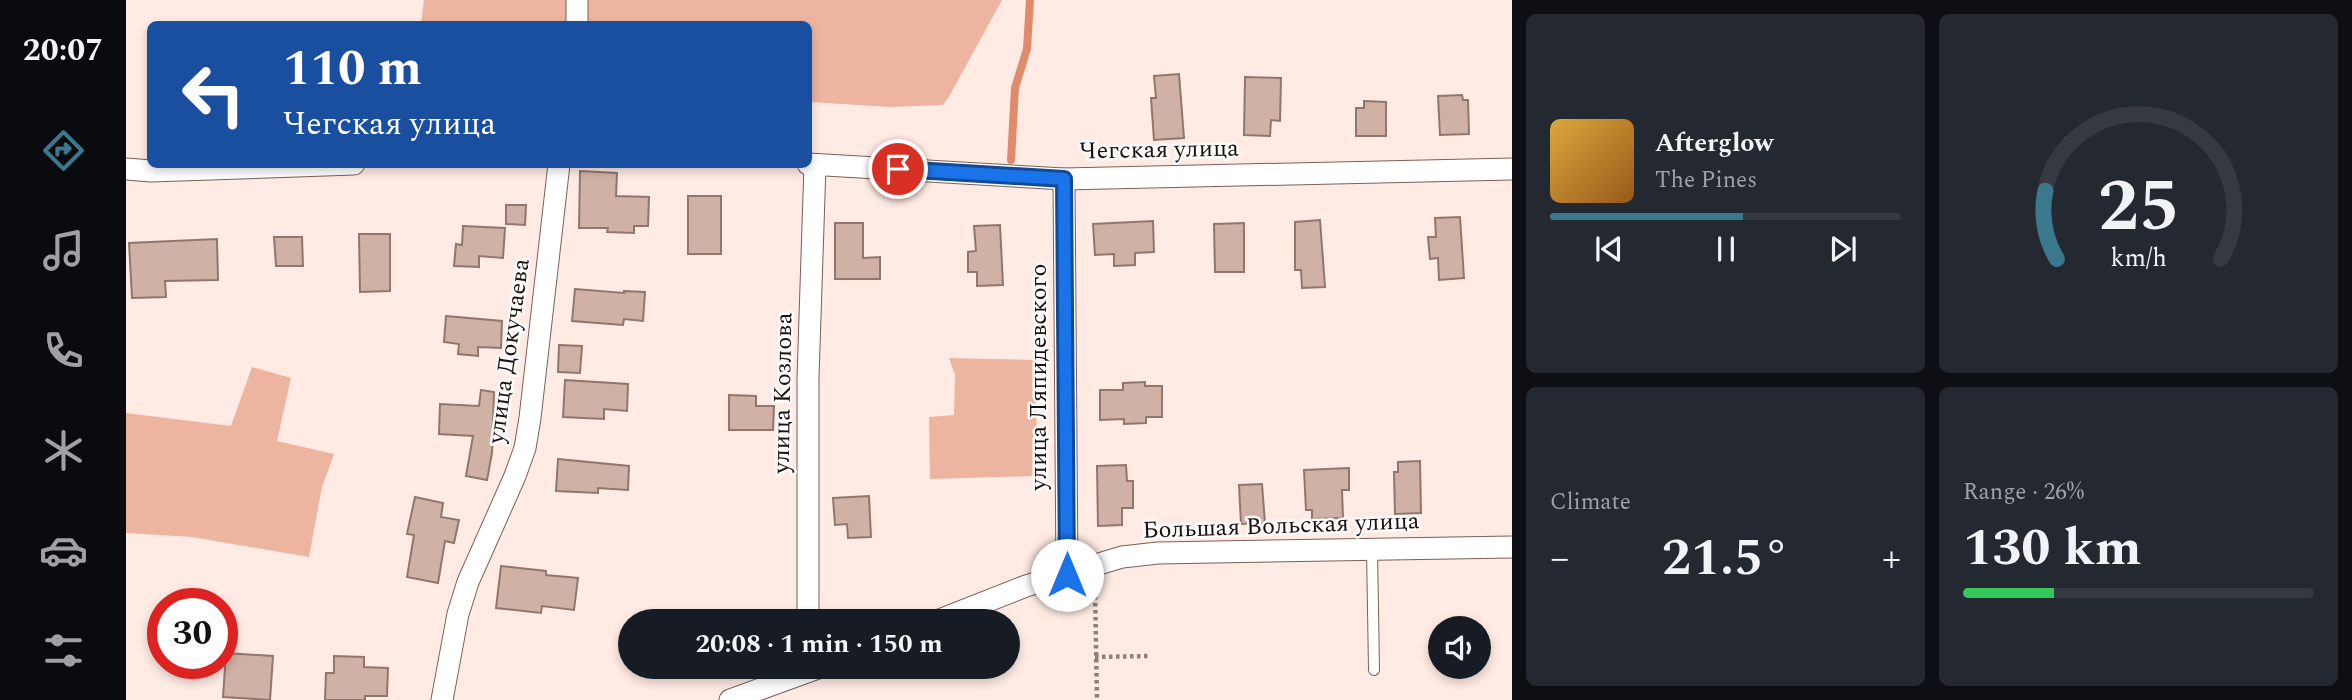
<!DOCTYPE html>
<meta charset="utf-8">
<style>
:root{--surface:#171b24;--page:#242831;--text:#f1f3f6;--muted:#9ea1a6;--line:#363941;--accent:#39788d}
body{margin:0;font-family:Spectral,serif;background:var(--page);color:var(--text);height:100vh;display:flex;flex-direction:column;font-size:26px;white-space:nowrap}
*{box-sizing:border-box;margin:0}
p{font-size:23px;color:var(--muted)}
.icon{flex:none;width:38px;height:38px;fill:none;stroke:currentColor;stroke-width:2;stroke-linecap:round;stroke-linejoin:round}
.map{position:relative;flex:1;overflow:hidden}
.sheet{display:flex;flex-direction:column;gap:14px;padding:14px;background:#0d0f14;width:840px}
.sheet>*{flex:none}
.top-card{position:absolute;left:21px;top:21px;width:665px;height:147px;border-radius:10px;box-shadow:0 4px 10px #0003;background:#1a4fa0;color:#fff;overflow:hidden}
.fabs{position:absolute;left:1302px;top:616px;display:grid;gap:14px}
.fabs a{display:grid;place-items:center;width:63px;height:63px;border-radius:50%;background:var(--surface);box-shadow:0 4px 10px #0003;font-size:35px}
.speed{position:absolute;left:21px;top:588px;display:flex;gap:14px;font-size:35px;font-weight:700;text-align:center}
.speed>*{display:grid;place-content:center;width:91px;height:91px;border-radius:50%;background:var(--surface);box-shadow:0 4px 10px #0003;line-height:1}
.speed .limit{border:10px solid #d22;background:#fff;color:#111}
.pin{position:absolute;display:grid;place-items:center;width:60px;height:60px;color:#fff;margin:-30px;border:4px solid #fff;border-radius:50%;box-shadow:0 2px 7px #0007}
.me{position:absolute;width:77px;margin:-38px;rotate:0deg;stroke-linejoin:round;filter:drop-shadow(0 0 5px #0008)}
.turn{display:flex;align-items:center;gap:24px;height:147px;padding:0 21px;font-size:32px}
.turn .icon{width:91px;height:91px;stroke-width:2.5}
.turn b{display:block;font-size:49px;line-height:60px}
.big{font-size:52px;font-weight:700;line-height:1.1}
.sheet .widget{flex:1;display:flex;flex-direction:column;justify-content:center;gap:10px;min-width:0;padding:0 24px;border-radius:10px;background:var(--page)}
.sheet .dial{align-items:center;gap:0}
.dial svg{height:182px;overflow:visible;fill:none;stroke:var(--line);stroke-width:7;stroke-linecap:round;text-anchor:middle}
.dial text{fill:var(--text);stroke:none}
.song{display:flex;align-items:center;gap:21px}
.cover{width:84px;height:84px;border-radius:10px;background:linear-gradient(135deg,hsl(40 70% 55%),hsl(30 70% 35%))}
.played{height:7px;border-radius:4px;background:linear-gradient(90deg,var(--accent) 55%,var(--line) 55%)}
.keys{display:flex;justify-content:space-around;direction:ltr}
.heat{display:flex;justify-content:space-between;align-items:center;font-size:38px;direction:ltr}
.charge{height:10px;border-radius:5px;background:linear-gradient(90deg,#34c759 26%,var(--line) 0)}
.sheet .tiles{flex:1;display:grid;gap:14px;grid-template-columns:repeat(2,1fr)}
.trip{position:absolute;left:492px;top:609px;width:402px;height:70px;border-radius:35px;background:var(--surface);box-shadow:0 4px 10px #0003;font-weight:700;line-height:70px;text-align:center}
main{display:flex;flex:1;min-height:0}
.tab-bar{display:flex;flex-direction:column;width:126px;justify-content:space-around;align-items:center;background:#090b0e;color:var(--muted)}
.tab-bar .icon{width:49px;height:49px}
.tab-bar .on{color:var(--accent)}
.tab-bar b{font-size:32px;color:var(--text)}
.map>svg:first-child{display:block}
</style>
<main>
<nav class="tab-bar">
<b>20:07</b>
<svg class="icon on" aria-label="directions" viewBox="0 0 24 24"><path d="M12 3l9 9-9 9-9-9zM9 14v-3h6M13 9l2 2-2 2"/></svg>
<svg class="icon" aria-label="music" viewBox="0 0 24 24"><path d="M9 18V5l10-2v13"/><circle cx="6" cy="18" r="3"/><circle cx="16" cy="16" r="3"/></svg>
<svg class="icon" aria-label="phone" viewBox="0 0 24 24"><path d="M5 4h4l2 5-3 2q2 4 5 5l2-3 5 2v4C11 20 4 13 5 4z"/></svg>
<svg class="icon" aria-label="climate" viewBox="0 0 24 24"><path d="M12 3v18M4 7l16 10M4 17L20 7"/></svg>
<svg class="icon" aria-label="car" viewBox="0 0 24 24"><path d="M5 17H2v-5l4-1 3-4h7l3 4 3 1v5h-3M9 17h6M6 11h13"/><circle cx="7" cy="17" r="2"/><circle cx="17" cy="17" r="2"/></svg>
<svg class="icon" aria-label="filters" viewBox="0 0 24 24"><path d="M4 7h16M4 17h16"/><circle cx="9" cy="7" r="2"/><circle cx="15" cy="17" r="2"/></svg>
</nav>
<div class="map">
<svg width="1386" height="700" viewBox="0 0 1386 700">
<rect width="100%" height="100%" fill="#ffebe4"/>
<!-- green -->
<g fill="#edb49f">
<path d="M 298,0 L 876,0 L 824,95 L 817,105 L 764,107 L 683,102 L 682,24 L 295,24 Z"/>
<path d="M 823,358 L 910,360 L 911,476 L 804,479 L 803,417 L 828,415 L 829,375 Z"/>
<path d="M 126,367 L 165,378 L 151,441 L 208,454 L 196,487 L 183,557 L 66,537 L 0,533 L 0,413 L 105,426 Z"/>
</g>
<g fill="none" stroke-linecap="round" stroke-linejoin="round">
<!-- stream -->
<path stroke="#df8c6c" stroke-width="8" d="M 885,160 L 889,88 L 901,49 L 904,0"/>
</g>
<!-- building -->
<g fill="#cfb1a5" stroke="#92766c" stroke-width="2">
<path d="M 1053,74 L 1058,138 L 1028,140 L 1025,98 L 1030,98 L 1028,76 Z"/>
<path d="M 1119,77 L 1155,78 L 1154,121 L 1145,120 L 1144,136 L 1118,135 Z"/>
<path d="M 1336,95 L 1337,100 L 1342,100 L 1343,134 L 1314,135 L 1312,96 Z"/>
<path d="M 1238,101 L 1260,102 L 1260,136 L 1230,136 L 1230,108 L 1238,108 Z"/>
<path d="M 454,171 L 491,173 L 490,196 L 523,197 L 522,226 L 508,226 L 508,233 L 481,232 L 482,228 L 453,228 Z"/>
<rect x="562" y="196" width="33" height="58"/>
<path d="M 380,205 L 400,205 L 399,225 L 380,224 Z"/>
<path d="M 1334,217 L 1338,278 L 1313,280 L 1312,258 L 1304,259 L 1302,237 L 1310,237 L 1309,218 Z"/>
<path d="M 1194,220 L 1199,287 L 1176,288 L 1175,270 L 1169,270 L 1169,222 Z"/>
<path d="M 1027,221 L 1028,252 L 1009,253 L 1009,265 L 988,266 L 988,254 L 969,255 L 967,224 Z"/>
<path d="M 709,223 L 737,223 L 737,258 L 754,257 L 754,279 L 709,279 Z"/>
<path d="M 1118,223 L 1118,272 L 1089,272 L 1088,224 Z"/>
<path d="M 874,225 L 877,285 L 851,286 L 851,272 L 842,272 L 842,252 L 850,251 L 848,226 Z"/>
<path d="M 337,226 L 379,228 L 377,258 L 353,256 L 353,267 L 328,266 L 330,244 L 336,245 Z"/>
<path d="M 233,234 L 264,234 L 264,291 L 234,292 Z"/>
<path d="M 148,237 L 176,237 L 177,266 L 150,266 Z"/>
<path d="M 91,239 L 92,280 L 39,281 L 40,297 L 6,298 L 3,243 Z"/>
<path d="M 449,289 L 498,293 L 498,291 L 519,292 L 517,321 L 498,319 L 497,325 L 446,321 Z"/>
<path d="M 320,316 L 376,321 L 375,348 L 352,347 L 352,356 L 332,354 L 333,344 L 318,342 Z"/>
<path d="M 433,345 L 456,346 L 454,373 L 432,372 Z"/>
<path d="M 439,380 L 502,384 L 501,411 L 478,409 L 478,419 L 437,417 Z"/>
<path d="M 1019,382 L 1019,386 L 1036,386 L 1036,417 L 1020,417 L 1020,423 L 998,424 L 998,419 L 974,420 L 974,390 L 997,390 L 997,383 Z"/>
<path d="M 355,390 L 368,392 L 366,453 L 361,480 L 340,476 L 347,436 L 313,434 L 314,404 L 353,406 Z"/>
<path d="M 603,395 L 630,396 L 630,406 L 648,406 L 647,430 L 603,430 Z"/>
<path d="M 432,459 L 503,466 L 502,490 L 472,488 L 472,493 L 430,491 Z"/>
<path d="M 1294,461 L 1295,513 L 1269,514 L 1268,472 L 1272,472 L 1272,462 Z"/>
<path d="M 1000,465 L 1001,481 L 1007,481 L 1007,508 L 996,508 L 996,525 L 972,526 L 971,466 Z"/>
<path d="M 1223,468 L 1223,490 L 1216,490 L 1217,518 L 1186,519 L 1186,510 L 1180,510 L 1178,470 Z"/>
<path d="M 1136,484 L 1139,523 L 1115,524 L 1113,485 Z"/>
<path d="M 743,496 L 745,537 L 722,538 L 721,524 L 709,525 L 707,498 Z"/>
<path d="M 289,497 L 317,503 L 315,517 L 333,520 L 328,543 L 319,541 L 312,583 L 281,577 L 288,535 L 281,534 Z"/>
<path d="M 375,566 L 420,571 L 420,575 L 452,578 L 448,610 L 416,606 L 415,613 L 370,608 Z"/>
<path d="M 100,653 L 147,656 L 144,700 L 97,697 Z"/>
<path d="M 208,656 L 238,657 L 238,667 L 262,668 L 261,696 L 239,696 L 239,700 L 199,700 L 200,673 L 208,673 Z"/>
</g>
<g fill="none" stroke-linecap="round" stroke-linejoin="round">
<!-- service casing -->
<g stroke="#7b5f55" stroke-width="12">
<path id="service" d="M 1246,549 L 1248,670"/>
</g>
<!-- minor casing -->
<g stroke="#7b5f55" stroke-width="23">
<g id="minor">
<path d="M 451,24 L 451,0"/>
<path d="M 682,164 L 938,179 L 1386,169"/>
<path d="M 0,169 L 25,171 L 228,164"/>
<path d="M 938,179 L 941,575"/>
<path d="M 682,621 L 682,378 L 689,165"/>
<path d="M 811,621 L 900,586 L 996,557 L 1032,553 L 1386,547"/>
<path d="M 316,700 L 332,614 L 342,582 L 389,476 L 399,448 L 404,418 L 433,164"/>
<path d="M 604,700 L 695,667"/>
</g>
</g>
<!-- path -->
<g stroke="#8f807a" stroke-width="4.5" stroke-dasharray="3.5 3.5" stroke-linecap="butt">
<path d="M 969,589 L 971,700"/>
<path d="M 969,657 L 1024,656"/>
</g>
<!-- service -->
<use href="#service" stroke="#fff" stroke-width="10"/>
<!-- minor -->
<use href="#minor" stroke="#fff" stroke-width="21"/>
</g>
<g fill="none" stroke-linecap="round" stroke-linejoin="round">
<!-- route casing -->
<g stroke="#114b97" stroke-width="18">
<path id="route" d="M 772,169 L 938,179 L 941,575"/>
</g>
<!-- route -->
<use href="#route" stroke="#1a73e8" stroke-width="12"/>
</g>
<g text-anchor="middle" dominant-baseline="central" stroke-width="5" stroke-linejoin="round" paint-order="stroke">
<!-- street labels -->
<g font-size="24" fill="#1b100c" stroke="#fdfdfd">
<text transform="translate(1033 150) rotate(-1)">Чегская улица</text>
<text transform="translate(383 351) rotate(-82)">улица Докучаева</text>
<text transform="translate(913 377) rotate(-90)">улица Ляпидевского</text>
<text transform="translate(657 393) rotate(-89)">улица Козлова</text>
<text transform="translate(1155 526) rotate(-2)">Большая Вольская улица</text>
</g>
</g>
</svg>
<div class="fabs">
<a><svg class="icon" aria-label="sound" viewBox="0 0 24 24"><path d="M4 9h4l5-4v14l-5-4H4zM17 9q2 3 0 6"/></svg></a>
</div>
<div class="speed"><div class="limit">30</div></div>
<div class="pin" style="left:772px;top:169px;background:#d93025"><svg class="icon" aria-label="arrive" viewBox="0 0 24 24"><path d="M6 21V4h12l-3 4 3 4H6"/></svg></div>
<svg class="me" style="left:941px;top:575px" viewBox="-20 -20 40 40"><circle r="19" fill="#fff"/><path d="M0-13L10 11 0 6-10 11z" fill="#1a73e8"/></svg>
<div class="trip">20:08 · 1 min · 150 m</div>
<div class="top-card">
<div class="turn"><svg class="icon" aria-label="left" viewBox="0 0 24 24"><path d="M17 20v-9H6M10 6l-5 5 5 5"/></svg><div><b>110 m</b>Чегская улица</div></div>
</div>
</div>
<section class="sheet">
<div class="tiles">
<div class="widget">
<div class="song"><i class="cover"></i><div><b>Afterglow</b><p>The Pines</p></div></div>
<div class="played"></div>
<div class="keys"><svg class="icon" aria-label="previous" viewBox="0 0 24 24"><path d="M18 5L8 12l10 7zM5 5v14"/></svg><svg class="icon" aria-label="pause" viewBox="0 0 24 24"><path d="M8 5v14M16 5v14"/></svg><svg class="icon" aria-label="next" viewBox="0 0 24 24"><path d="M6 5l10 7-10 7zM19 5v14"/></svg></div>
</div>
<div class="widget dial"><svg viewBox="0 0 100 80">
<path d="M14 69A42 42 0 1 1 86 69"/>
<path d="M14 69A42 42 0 0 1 9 39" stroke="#39788d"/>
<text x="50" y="56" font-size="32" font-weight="700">25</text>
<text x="50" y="72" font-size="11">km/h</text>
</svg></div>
<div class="widget"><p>Climate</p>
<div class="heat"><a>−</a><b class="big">21.5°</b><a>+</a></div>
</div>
<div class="widget"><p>Range · 26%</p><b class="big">130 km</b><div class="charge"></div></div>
</div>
</section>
</main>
